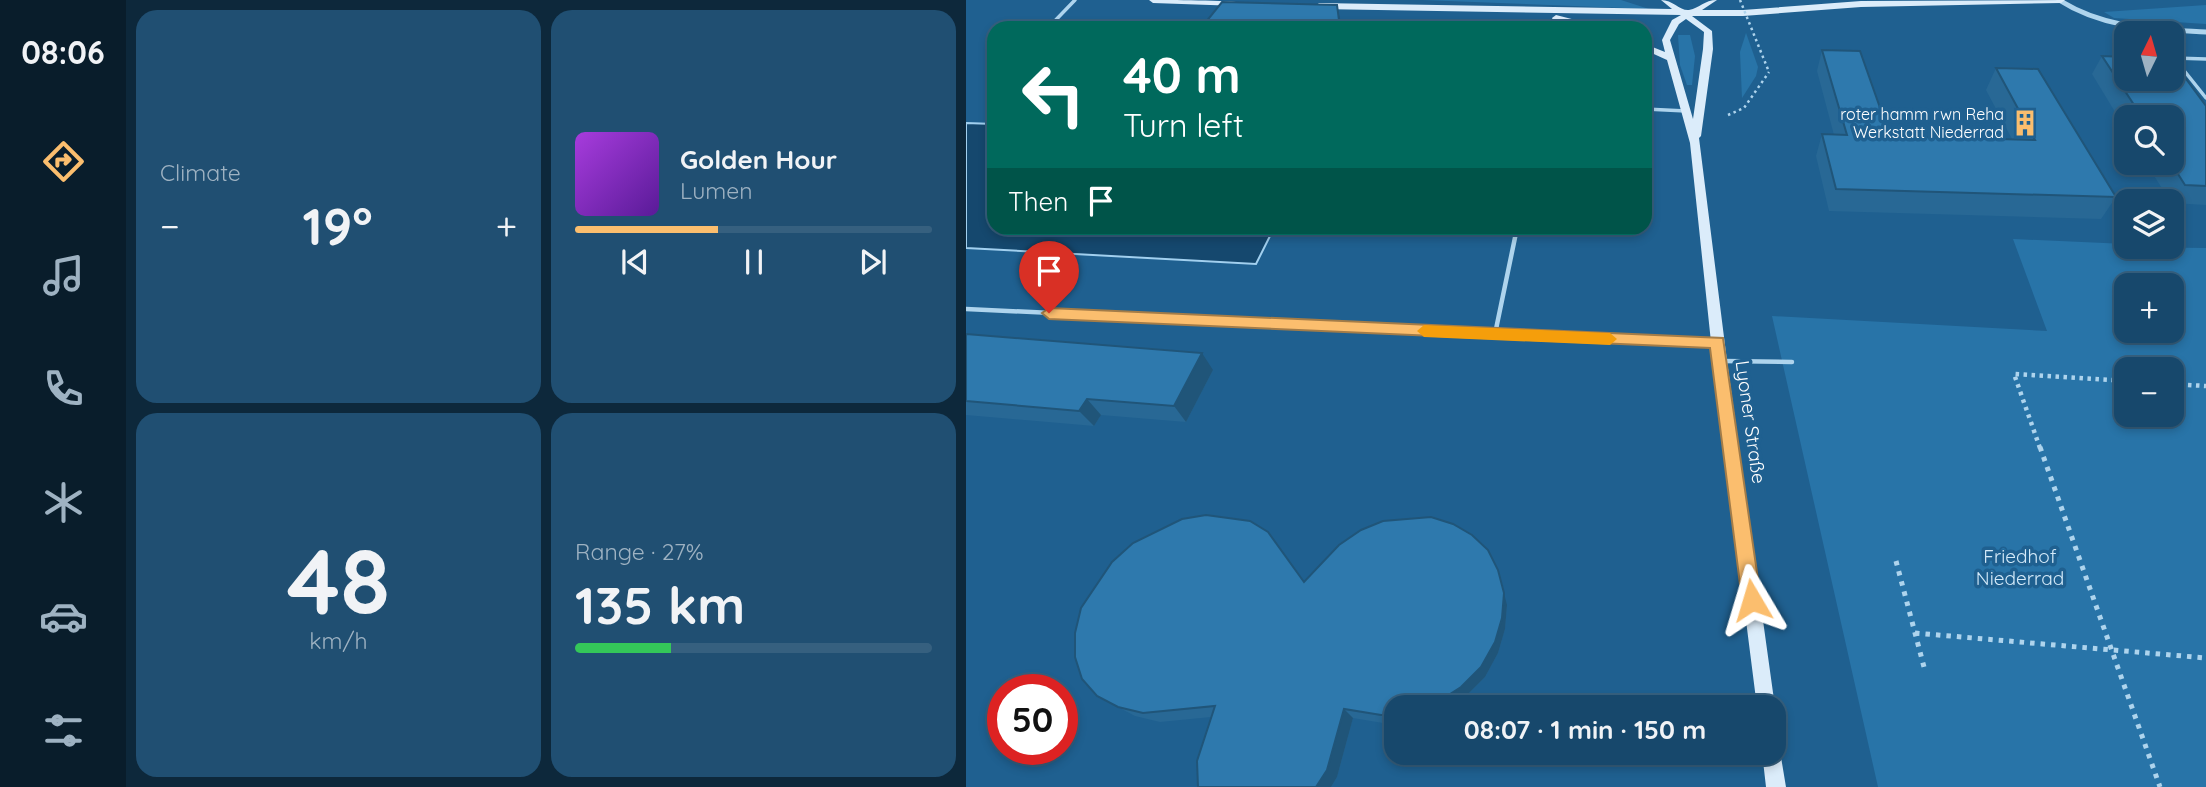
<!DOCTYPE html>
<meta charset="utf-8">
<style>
:root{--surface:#17486c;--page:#204f72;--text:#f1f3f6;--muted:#9eb2c2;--line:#36607f;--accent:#fbbe6e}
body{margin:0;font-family:Quicksand,sans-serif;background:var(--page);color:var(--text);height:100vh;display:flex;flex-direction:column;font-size:26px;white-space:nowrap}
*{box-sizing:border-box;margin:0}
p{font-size:23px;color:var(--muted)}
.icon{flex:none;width:38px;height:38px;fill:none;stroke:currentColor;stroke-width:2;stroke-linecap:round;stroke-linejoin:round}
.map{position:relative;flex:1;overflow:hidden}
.drawer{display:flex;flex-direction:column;gap:10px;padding:10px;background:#0d283b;width:840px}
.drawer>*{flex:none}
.banner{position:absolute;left:21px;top:21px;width:665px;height:214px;border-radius:21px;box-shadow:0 4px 10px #0003,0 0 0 2px var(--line);background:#00695c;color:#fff;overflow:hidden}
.needle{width:46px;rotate:5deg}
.fabs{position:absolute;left:1148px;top:21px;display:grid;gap:14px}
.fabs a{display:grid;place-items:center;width:70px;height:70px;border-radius:14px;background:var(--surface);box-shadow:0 4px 10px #0003,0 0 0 2px var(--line);font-size:35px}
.speed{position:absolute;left:21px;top:674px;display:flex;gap:14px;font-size:35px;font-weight:700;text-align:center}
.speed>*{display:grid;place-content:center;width:91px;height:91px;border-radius:50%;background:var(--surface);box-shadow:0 4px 10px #0003,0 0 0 2px var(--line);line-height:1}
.speed .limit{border:10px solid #d22;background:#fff;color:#111}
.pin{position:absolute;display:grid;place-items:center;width:60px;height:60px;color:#fff;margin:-72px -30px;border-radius:50% 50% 50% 0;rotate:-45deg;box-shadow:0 0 7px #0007}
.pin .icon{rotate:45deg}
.me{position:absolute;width:77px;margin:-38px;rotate:353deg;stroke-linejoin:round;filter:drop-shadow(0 0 5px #0008)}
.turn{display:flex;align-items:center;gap:24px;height:147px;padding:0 21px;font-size:32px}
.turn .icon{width:91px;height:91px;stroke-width:2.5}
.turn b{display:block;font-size:49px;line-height:60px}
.then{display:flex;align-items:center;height:66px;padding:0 21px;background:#0003;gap:14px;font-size:26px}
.big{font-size:52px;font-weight:700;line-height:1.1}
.drawer .card{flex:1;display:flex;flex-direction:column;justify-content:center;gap:10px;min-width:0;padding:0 24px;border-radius:21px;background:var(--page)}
.drawer .dial{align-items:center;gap:0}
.dial b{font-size:91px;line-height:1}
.song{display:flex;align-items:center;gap:21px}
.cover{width:84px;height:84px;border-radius:10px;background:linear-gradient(135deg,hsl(280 70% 55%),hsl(270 70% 35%))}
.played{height:7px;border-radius:4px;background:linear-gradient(90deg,var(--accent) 40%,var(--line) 40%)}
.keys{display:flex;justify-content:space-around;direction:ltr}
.heat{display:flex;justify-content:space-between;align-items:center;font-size:38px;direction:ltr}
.charge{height:10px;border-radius:5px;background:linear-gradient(90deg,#34c759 27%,var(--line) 0)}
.drawer .tiles{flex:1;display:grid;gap:10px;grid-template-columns:repeat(2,1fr)}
.trip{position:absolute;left:418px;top:695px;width:402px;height:70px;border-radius:21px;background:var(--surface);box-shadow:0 4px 10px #0003,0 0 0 2px var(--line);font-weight:700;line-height:70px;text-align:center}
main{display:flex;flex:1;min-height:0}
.menu{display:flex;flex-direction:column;width:126px;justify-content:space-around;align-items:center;background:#091d2b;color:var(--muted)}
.menu .icon{width:49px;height:49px}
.menu .current{color:var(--accent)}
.menu b{font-size:32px;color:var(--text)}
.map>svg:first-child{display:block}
</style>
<main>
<nav class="menu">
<b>08:06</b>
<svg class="icon current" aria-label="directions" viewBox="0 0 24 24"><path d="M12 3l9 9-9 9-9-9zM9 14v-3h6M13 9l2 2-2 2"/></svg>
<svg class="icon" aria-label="music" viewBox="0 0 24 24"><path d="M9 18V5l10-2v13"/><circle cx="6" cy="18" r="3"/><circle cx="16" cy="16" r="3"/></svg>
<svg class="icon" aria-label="phone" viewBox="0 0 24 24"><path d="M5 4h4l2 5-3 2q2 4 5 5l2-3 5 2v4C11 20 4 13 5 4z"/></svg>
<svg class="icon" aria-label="climate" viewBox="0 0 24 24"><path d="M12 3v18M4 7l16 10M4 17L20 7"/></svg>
<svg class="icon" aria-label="car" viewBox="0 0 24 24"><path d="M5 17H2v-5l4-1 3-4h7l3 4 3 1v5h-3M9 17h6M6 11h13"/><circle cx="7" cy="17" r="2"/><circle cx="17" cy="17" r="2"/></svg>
<svg class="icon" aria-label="filters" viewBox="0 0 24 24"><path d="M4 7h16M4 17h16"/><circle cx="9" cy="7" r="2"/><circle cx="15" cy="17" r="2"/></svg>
</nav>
<section class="drawer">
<div class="tiles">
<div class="card"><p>Climate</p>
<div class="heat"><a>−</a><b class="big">19°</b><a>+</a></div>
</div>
<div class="card">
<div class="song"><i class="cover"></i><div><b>Golden Hour</b><p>Lumen</p></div></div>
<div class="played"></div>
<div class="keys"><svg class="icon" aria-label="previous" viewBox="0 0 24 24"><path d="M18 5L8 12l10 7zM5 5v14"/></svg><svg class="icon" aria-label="pause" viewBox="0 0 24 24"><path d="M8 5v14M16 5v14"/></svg><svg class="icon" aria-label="next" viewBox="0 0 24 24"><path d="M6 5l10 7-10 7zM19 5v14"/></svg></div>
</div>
<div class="card dial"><b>48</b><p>km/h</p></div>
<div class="card"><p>Range · 27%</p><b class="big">135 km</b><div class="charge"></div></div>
</div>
</section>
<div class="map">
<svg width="1240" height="787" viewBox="0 0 1240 787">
<rect width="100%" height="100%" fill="#1f6090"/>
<!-- green -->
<g fill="#2874a8" fill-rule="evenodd">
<path d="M 456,0 L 655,0 L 683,9 Z"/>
<path d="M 1240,5 L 1240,24 L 1148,18 L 1138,12 Z"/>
<path d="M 409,21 L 559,28 L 562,28 L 449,28 L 407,24 Z"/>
<path d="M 780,33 L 792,67 L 790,76 L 776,98 L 774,52 Z"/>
<path d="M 712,35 L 724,35 L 729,56 L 726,85 L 721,85 L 714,65 Z"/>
<path d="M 1047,239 L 1160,244 L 1160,247 L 1240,248 L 1240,787 L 912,787 L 806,316 L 1081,331 ZM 1160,285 L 1206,285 L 1206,331 L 1160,331 ZM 1160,369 L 1206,369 L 1206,415 L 1160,415 Z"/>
</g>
<!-- water -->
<path fill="#15486e" stroke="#a2d0ef" stroke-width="2" d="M 0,123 L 28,124 L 28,228 L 308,228 L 290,264 L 0,248 Z"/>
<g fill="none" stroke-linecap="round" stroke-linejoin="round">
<!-- path-far2 -->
<path stroke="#aed4ed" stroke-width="2.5" stroke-dasharray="2.5 3.5" stroke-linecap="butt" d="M 762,115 L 778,108 L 803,72"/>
<!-- path-far1 -->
<g stroke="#aed4ed" stroke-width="4.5" stroke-dasharray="3.5 4.5" stroke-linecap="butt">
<path d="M 1206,384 L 1240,386"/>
<path d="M 1074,448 L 1048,374 L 1160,381"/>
</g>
<!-- path -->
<g stroke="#aed4ed" stroke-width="5" stroke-dasharray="4.5 6" stroke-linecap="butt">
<path d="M 1074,447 L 1194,787"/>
<path d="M 930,561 L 958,667"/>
<path d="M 949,633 L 1240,658"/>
</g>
<!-- service-far1 -->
<g stroke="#aed4ed" stroke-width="3.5">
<path d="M 82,28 L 109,0"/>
<path d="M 1240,59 L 1208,58 L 1240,98"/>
<path d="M 679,109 L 720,111"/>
</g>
<!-- service -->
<g stroke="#aed4ed" stroke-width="4.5">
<path d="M 0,309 L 529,334 L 551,228"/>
<path d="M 529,334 L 749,342"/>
<path d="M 757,361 L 826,362"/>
</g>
<!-- minor -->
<path stroke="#aed4ed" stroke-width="5" d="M 1093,0 C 1138,29 1188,29 1240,32"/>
<!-- secondary -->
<g fill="#dbecfa" fill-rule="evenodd">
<path d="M 183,0 C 202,0 264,0 277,3 L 273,6 L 187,3 Z"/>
<path d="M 695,0 C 707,0 714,11 723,10 C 734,8 738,0 751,0 L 736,10 L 777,10 L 895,1 L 1099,0 L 1095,3 L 895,7 L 777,16 L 726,16 L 746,31 L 747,49 L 735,136 L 733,138 L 761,361 L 809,707 L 808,709 L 808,707 L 791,707 L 747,361 L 724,143 L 701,60 L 679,50 L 679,44 L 699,52 L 696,40 L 706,20 L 715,15 L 353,9 L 349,6 L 353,3 L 706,9 ZM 720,19 L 738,32 L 737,49 L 727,119 L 704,40 L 713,24 Z"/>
<path d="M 590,15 L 633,26 L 634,28 L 620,28 L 587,20 L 586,18 Z"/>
<path d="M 808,743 L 813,745 L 820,787 L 800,787 L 796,752 L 808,752 Z"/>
</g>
<!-- path-bridge -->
<path stroke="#aed4ed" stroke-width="2.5" stroke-dasharray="2.5 3.5" stroke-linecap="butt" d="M 774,0 L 803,72"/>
</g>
<!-- wall -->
<g fill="#286895">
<path d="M 856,50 L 924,136 L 1046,139 L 1020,90 L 1030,68 L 1150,197 L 1135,219 L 863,211 L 850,156 L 856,134 L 868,135 L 851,71 Z"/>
<path d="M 1136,56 L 1240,106 L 1240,205 L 1206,203 L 1206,201 L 1204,201 L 1180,163 L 1206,163 L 1206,117 L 1160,117 L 1160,130 L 1126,74 Z"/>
<path d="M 0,334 L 247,370 L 220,422 L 135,415 L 128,426 L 0,415 Z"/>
<path d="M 339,582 L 541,605 L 539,629 L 532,653 L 519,677 L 500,696 L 484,707 L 430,707 L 430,723 L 423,724 L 387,718 L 371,777 L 365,787 L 232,787 L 245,717 L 194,722 L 169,716 L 152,707 Z"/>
</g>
<!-- shaded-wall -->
<g fill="#205579">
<path d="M 371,5 L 376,28 L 331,28 Z"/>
<path d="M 236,353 L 247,370 L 220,422 L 208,406 Z"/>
<path d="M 121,399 L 135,415 L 128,426 L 113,411 Z"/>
<path d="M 538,593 L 541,605 L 539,629 L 532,653 L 519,677 L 500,696 L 484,707 L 459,707 Z"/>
<path d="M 378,709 L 387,718 L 371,777 L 365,787 L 350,787 Z"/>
</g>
<!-- building -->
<g fill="#2e79ad" stroke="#205579" stroke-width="2">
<path d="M 256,2 L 371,5 L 373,20 L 331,28 L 235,28 Z"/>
<path d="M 856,50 L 894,51 L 924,136 L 1069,140 L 1030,68 L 1072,69 L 1150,197 L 870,189 L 856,134 L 881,135 Z"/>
<path d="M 1136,56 L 1160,57 L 1160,79 L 1206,79 L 1206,60 L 1240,106 L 1240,186 L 1219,185 L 1205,163 L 1206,163 L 1206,117 L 1176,117 Z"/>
<path d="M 0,334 L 236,353 L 208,406 L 121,399 L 113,411 L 0,401 Z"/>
<path d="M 240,515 L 284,521 L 302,532 L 338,582 L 373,545 L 395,530 L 417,521 L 465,517 L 487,524 L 506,535 L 522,550 L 532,570 L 538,593 L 536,618 L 529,642 L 515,667 L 495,687 L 470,703 L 459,707 L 430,707 L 430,714 L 415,715 L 378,709 L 361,770 L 350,787 L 232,787 L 231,761 L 249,706 L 177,713 L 152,707 L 131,696 L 116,679 L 109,657 L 109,633 L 115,608 L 146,562 L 167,543 L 216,519 Z"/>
</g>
<!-- route -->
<path fill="#fbbe6e" stroke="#a37c48" stroke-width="2" d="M 83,308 L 757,338 L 795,600 L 792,607 L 786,610 L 779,607 L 776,600 L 744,348 L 83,319 L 76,313 Z"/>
<!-- slow -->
<path fill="#f59e0b" d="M 458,325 L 644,333 L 651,339 L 644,345 L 458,337 L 451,331 Z"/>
<!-- icons -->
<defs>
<g id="building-bare" transform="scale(2.1)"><path d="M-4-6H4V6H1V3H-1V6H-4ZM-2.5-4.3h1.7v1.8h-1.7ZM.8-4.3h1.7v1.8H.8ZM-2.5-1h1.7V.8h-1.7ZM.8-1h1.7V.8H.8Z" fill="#fbbe6e" stroke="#1f6090" stroke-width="2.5" paint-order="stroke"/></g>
</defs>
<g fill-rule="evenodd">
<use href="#building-bare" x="1059" y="123"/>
</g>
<g text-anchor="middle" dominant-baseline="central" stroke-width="7" stroke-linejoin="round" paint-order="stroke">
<!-- far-poi labels -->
<g font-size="16" fill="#fff" stroke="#1f6090" text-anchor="end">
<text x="1038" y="114">roter hamm rwn Reha<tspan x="1038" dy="18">Werkstatt Niederrad</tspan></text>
</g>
<!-- street labels -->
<g font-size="19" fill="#fff" stroke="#1f6090">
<text transform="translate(785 422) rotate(82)">Lyoner Straße</text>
</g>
<!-- park labels -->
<g font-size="19" fill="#d4eaf9" stroke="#1f6090">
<text x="1054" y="556">Friedhof<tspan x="1054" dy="22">Niederrad</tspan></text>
</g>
</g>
</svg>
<div class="fabs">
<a><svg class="needle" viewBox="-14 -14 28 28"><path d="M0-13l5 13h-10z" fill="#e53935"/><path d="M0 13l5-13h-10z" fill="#9eb2c2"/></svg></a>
<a><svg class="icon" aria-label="search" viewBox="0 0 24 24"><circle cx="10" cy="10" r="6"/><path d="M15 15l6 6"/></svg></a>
<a><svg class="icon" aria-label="layers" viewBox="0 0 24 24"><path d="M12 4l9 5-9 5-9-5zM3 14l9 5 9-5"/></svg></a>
<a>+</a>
<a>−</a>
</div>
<div class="speed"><div class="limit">50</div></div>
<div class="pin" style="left:83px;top:313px;background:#d93025"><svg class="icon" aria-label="arrive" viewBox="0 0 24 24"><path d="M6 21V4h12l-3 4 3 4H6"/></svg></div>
<svg class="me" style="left:786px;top:600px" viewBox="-20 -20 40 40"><path d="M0-17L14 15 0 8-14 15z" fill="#fbbe6e" stroke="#fff" stroke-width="4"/></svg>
<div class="trip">08:07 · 1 min · 150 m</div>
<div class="banner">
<div class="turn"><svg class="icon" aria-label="left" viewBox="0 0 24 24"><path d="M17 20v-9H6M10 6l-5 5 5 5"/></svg><div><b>40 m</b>Turn left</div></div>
<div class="then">Then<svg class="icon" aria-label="arrive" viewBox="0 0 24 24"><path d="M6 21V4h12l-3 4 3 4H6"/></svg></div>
</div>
</div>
</main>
